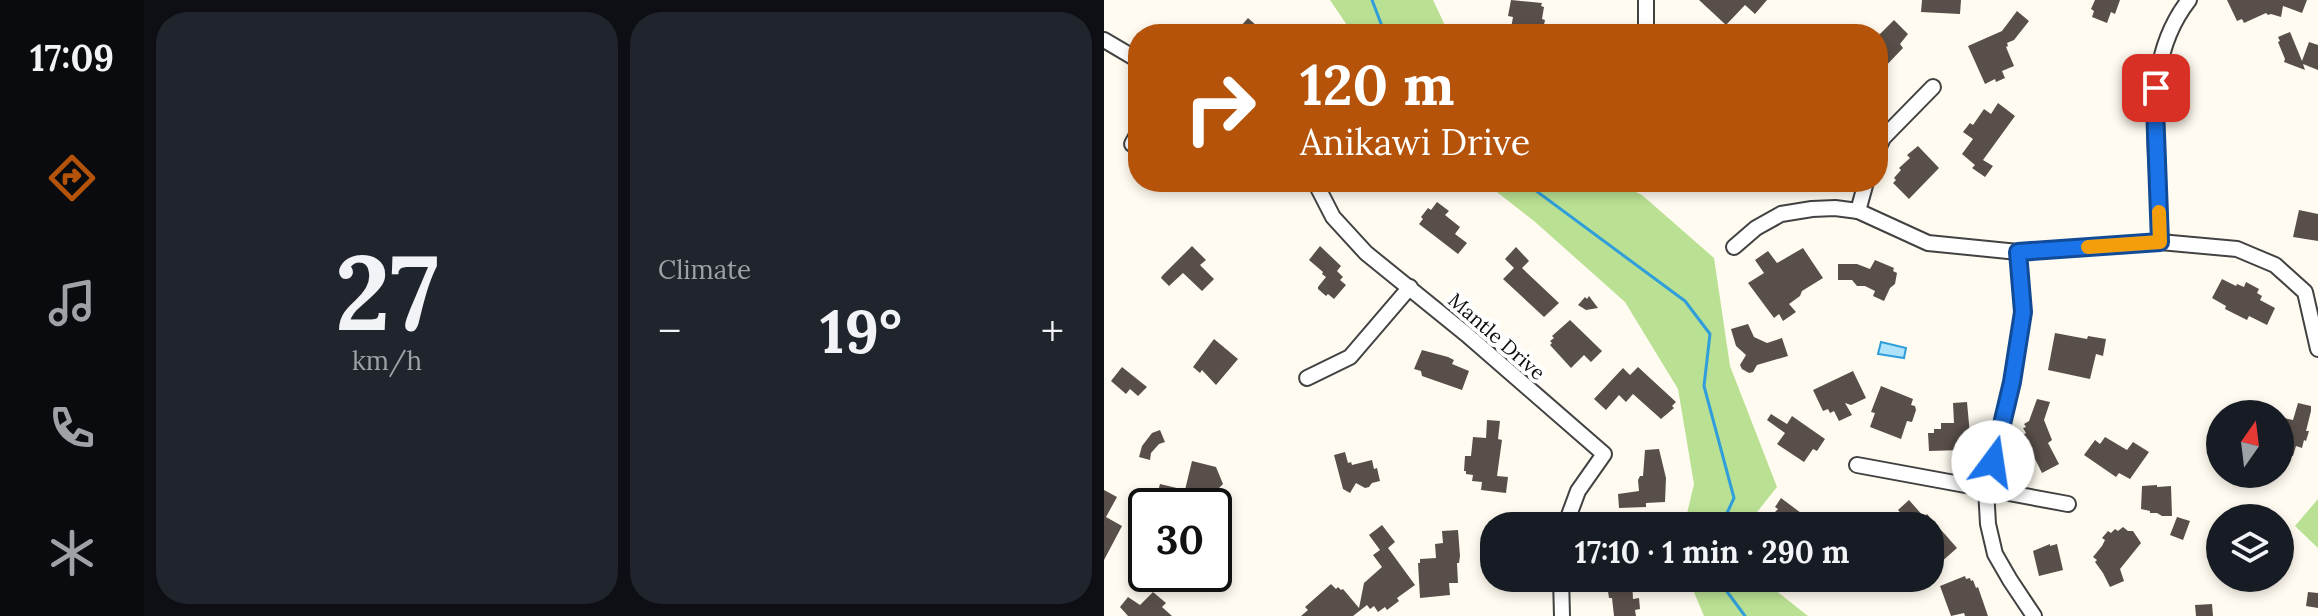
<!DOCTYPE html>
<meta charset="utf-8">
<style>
:root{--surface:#171b24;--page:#20242c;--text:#f1f3f6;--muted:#9ea1a6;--accent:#b45309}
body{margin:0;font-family:Lora,serif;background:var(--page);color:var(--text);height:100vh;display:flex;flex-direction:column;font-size:30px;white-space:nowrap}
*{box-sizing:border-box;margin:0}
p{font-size:26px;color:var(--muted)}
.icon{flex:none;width:44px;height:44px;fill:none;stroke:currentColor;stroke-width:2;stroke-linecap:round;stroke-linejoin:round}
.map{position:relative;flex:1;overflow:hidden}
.sheet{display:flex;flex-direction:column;gap:12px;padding:12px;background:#0d0f14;width:960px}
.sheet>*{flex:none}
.guide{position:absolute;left:24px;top:24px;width:760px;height:168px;border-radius:32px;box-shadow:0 4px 12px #0003;background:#b45309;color:#fff;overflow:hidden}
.needle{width:52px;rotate:14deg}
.buttons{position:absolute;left:1102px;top:400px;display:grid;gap:16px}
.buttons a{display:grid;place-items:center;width:88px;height:88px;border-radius:50%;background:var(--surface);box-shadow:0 4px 12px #0003;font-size:40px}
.speed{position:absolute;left:24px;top:488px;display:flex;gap:16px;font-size:40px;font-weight:700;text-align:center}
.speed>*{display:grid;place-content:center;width:104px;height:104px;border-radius:50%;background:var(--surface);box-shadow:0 4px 12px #0003;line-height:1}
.speed .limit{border:4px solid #111;border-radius:12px;background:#fff;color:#111}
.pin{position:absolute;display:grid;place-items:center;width:68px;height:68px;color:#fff;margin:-34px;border-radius:16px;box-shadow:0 4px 12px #0006}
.me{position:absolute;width:88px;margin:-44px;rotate:14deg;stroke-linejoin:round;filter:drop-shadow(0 0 6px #0008)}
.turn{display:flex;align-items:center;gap:28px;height:168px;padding:0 40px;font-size:36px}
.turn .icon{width:104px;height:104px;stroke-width:2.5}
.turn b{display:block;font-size:56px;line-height:68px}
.big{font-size:60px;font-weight:700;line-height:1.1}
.sheet .card{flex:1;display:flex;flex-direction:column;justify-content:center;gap:12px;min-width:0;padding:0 28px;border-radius:32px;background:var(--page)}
.sheet .dial{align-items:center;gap:0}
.dial b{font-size:104px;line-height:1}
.heat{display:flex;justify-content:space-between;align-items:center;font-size:44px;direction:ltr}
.sheet .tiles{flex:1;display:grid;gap:12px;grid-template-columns:repeat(2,1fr)}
.trip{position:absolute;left:376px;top:512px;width:464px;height:80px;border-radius:32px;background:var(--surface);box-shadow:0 4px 12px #0003;font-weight:700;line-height:80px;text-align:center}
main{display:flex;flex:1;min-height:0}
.menu{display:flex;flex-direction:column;width:144px;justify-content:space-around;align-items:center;background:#090b0e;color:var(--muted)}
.menu .icon{width:56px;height:56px}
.menu .selected{color:var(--accent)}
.menu b{font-size:36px;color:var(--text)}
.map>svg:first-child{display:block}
</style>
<main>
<nav class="menu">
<b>17:09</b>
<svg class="icon selected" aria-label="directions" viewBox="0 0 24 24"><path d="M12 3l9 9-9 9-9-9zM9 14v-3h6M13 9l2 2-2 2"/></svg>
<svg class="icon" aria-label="music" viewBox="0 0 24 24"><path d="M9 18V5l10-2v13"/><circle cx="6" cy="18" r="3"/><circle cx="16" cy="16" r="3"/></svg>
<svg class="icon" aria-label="phone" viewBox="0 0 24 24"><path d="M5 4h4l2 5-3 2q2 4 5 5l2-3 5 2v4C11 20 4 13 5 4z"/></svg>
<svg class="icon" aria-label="climate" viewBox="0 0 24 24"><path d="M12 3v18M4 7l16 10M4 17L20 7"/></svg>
</nav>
<section class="sheet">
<div class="tiles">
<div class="card dial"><b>27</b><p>km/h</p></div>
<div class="card"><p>Climate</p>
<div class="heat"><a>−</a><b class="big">19°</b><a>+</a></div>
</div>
</div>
</section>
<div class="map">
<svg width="1214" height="616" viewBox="0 0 1214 616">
<rect width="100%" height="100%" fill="#fffbf0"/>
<!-- forest -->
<g fill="#b9e093">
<path d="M 226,0 L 329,0 L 345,34 L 249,34 Z"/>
<path d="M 380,182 L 511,182 L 538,195 L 610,258 L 626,366 L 673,487 L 642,526 L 580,526 L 590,484 L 574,389 L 521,302 L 430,221 Z"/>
<path d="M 1214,499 L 1214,548 L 1191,526 Z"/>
<path d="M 584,578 L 656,578 L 704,616 L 600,616 Z"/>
</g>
<!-- water -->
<path fill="#afe3fc" stroke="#2f9edb" stroke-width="2" d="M 777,342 L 802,348 L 800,358 L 774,354 Z"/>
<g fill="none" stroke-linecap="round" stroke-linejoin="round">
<!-- stream -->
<g stroke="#2f9edb" stroke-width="3">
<path d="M 268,0 L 281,34"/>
<path d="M 420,182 L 581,301 L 606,334 L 600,386 L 630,498 L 617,526"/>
<path d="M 613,578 L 641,616"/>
</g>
</g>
<!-- building -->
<g fill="#594f4a">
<path d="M 407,0 L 438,3 L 437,6 L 440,7 L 438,19 L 441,20 L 438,34 L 406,34 L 409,17 L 404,16 Z"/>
<path d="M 595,0 L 663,0 L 651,14 L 641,5 L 622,25 Z"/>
<path d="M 818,0 L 857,0 L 856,14 L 817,12 Z"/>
<path d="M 991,0 L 1016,0 L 1011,14 L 1007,12 L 1003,23 L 988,17 L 990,11 L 987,9 Z"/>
<path d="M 1123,0 L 1203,0 L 1198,13 L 1179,6 L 1177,17 L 1167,14 L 1164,15 L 1162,13 L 1140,23 L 1138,19 L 1133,21 Z"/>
<path d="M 913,11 L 925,21 L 910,40 L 903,43 L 904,46 L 902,47 L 910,66 L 898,71 L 901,78 L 892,82 L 891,79 L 881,84 L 864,46 L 898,31 Z"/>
<path d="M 144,18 L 162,34 L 147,34 L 137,26 Z"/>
<path d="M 790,20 L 804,34 L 796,44 L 799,48 L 774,74 L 774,36 Z"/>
<path d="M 1186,32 L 1198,61 L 1205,42 L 1214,45 L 1214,70 L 1199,64 L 1201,70 L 1180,62 L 1181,59 L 1174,42 L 1176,41 L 1174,37 Z"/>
<path d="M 894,103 L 911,116 L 879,160 L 889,166 L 881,177 L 868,168 L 871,165 L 858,154 L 869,139 L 859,132 L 866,123 L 869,125 L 880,109 L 887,114 Z"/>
<path d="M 814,146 L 835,168 L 805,199 L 789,183 L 792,180 L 790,178 L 797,170 L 795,168 L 806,158 L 803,155 Z"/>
<path d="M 333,202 L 345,211 L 341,215 L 356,227 L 351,234 L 363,243 L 354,254 L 315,224 L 319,219 L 317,217 L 324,208 L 327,210 Z"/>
<path d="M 1195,210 L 1214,214 L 1214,241 L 1189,237 Z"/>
<path d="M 88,246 L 102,260 L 96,265 L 110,279 L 98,291 L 79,273 L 65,286 L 57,278 L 58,276 Z"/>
<path d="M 216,246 L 237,266 L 233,271 L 239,277 L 236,280 L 242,285 L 230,299 L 224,294 L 222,296 L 214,289 L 214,287 L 222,277 L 218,274 L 219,272 L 205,260 Z"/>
<path d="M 412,247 L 425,261 L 418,268 L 455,303 L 440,317 L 399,279 L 410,268 L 401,259 Z"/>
<path d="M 699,248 L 719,278 L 698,291 L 696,296 L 685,304 L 692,312 L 679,321 L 675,314 L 670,318 L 644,283 L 660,273 L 651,260 L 664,251 L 673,263 Z"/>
<path d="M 771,260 L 790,268 L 789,271 L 793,273 L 791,284 L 786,288 L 780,301 L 769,296 L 771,291 L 761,286 L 753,286 L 748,280 L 734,280 L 734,264 L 753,264 L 766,269 Z"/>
<path d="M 1118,279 L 1132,286 L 1133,284 L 1140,287 L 1142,282 L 1155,289 L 1153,293 L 1158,296 L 1156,300 L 1171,308 L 1163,325 L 1145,316 L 1143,320 L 1121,309 L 1122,306 L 1108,298 Z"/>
<path d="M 485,296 L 494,308 L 482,310 L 474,305 L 481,297 L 483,299 Z"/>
<path d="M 466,320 L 498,351 L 487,362 L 480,355 L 467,368 L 446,345 L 448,343 L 446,341 L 450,338 L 448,336 Z"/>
<path d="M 644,324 L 650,337 L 663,343 L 678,338 L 684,356 L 653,365 L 649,372 L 645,373 L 638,369 L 636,365 L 642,355 L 632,346 L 627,329 Z"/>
<path d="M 951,333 L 983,339 L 984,336 L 1002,339 L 999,356 L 992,354 L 986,379 L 944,370 Z"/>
<path d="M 110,339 L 134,359 L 112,385 L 98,370 L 96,373 L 89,367 Z"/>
<path d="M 318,350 L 344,357 L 350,360 L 348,364 L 365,371 L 358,390 L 318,376 L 317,371 L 310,369 Z"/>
<path d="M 18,367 L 43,387 L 34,396 L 26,389 L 22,394 L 7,381 Z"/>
<path d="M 534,367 L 572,402 L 568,406 L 570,408 L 557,419 L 529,394 L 522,402 L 515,395 L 502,410 L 490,399 L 519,368 L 526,375 Z"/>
<path d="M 749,371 L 762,398 L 747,405 L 741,403 L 748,415 L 735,421 L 730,411 L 726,413 L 724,409 L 719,411 L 709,390 Z"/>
<path d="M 777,386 L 809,399 L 807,405 L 811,406 L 812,410 L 808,422 L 803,421 L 797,439 L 766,427 L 771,413 L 767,412 Z"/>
<path d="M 933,399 L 946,402 L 940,420 L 948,440 L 944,443 L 955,464 L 938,473 L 919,435 L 922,433 L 919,428 L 922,427 L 920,424 L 925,421 Z"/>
<path d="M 863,402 L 866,435 L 860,435 L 858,450 L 825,451 L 824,433 L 830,433 L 830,429 L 837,429 L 837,423 L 850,423 L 849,403 Z"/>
<path d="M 1194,403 L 1207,406 L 1207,411 L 1202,431 L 1205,431 L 1202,441 L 1200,440 L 1198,448 L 1192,446 L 1189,456 L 1176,453 L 1176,417 L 1189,420 Z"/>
<path d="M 667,414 L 683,424 L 688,416 L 721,439 L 713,451 L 709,449 L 700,462 L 673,444 L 681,433 L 663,420 Z"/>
<path d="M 383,420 L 396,421 L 394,439 L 398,440 L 393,476 L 404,477 L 402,493 L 377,490 L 378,482 L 368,481 L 369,475 L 362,474 L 362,471 L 360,471 L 361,456 L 367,456 L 369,437 L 382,438 Z"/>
<path d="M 56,430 L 61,442 L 55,444 L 47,453 L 46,460 L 35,457 L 38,446 L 48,433 Z"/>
<path d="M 1001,437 L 1023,450 L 1029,442 L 1045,452 L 1026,479 L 1015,473 L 1012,477 L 980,455 L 991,440 L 996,444 Z"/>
<path d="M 555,449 L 562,478 L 561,502 L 542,503 L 542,507 L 515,508 L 514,494 L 535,491 L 534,480 L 536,476 L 539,476 L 541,450 Z"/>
<path d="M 241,452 L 244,463 L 247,462 L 248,465 L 268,460 L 270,469 L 273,468 L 276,481 L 268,483 L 265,487 L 261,488 L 252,483 L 246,493 L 239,489 L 230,455 Z"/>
<path d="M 88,461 L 112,467 L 119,484 L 107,496 L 98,501 L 98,506 L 50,506 L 56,484 L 81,490 Z"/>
<path d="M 1053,485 L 1053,487 L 1067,486 L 1068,516 L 1058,516 L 1053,513 L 1046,513 L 1046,511 L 1037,509 L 1038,486 Z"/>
<path d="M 0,490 L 13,497 L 2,517 L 18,526 L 0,560 Z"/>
<path d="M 677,498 L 697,513 L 692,520 L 699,526 L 664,526 L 671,516 L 669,514 L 674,509 L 671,507 Z"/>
<path d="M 805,500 L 820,517 L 823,514 L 853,548 L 826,572 L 826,526 L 808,526 L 794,510 Z"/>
<path d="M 756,515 L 789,522 L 789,526 L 753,526 Z"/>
<path d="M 1073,517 L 1086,521 L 1079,540 L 1066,535 Z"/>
<path d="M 278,525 L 291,542 L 284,548 L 311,585 L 293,598 L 295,601 L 283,610 L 281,607 L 274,612 L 270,606 L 266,609 L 263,605 L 249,616 L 197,616 L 204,610 L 201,607 L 227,584 L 232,589 L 234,587 L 237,590 L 239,589 L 255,608 L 260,583 L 278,567 L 269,555 L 276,550 L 265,535 Z"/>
<path d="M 1019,527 L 1024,531 L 1029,531 L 1037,543 L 1016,569 L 1020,581 L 1006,587 L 999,573 L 991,562 L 993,560 L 989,557 L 998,546 L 1001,540 L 998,538 L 1004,531 L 1007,533 L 1011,529 L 1014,531 Z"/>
<path d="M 354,530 L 356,556 L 355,563 L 353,563 L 354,583 L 345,583 L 346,595 L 316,598 L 314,563 L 316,563 L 316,559 L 332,558 L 331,544 L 339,543 L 338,531 Z"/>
<path d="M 946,544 L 946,546 L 953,544 L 959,570 L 935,576 L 929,551 Z"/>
<path d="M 861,576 L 862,579 L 866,578 L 867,581 L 869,580 L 872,588 L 874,587 L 884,616 L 861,616 L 860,613 L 847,616 L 836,586 Z"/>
<path d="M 502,578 L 528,578 L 529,599 L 535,598 L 536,609 L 531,610 L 532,616 L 510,616 L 508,598 L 505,598 Z"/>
<path d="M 49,592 L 62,603 L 58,607 L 68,616 L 24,616 L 16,607 L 24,597 L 36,605 Z"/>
<path d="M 1204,592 L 1214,593 L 1214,608 L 1202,606 Z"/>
<path d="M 1108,604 L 1109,616 L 1092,616 L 1091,605 Z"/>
</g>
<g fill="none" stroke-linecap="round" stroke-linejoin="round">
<!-- minor casing -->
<g stroke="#424242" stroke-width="18">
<g id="minor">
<path d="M 542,34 L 542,0"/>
<path d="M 0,40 L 34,60"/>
<path d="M 28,144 L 34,133"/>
<path d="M 774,149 L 779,138 L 829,87"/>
<path d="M 211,182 L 229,217 L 262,253 L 362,334 L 500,454 L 474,491 L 461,526"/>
<path d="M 754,211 L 762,182"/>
<path d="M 1056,242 C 1055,213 1054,184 1052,155 C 1050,99 1049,46 1085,0"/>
<path d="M 630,247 L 652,228 L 677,214 L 708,209 L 731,208 L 754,211 L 824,243 L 914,252 L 1056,242 L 1133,249 L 1171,265 L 1201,292 L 1214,349"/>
<path d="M 914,252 L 919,312 L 908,382 L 882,489 L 884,524 L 891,554 L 906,580 L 930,616"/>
<path d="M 203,378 L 246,357 L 306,287"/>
<path d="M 753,465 L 964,504"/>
<path d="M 457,578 L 458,616"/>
</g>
</g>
<!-- minor -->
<use href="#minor" stroke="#fff" stroke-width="14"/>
</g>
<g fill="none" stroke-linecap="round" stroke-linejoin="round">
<!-- route casing -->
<g stroke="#114b97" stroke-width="20">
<path id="route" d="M 889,462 L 908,382 L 919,312 L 914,252 L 1056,242 L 1051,107 L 1052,88"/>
</g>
<!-- route -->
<use href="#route" stroke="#1a73e8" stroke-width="14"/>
<!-- slow -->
<path stroke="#f59e0b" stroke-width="14" d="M 984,247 L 1056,242 L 1055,212"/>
</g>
<g text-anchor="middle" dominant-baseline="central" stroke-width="8" stroke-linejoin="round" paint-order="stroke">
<!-- street labels -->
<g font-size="20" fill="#0f0f0f" stroke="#fff">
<text transform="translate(393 336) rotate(41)">Mantle Drive</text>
</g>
</g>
</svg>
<div class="buttons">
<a><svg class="needle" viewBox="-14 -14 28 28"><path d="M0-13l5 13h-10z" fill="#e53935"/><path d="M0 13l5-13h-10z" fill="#9ea1a6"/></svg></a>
<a><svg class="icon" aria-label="layers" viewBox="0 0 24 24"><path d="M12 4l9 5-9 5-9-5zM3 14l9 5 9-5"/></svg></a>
</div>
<div class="speed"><div class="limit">30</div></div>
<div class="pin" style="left:1052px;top:88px;background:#d93025"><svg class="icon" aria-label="arrive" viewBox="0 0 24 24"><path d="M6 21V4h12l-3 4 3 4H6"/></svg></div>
<svg class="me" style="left:889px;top:462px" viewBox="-20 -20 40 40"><circle r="19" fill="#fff"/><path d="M0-13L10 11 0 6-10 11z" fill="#1a73e8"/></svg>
<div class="trip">17:10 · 1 min · 290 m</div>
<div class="guide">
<div class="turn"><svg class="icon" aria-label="right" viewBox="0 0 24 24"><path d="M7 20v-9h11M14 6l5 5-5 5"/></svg><div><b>120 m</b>Anikawi Drive</div></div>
</div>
</div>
</main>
